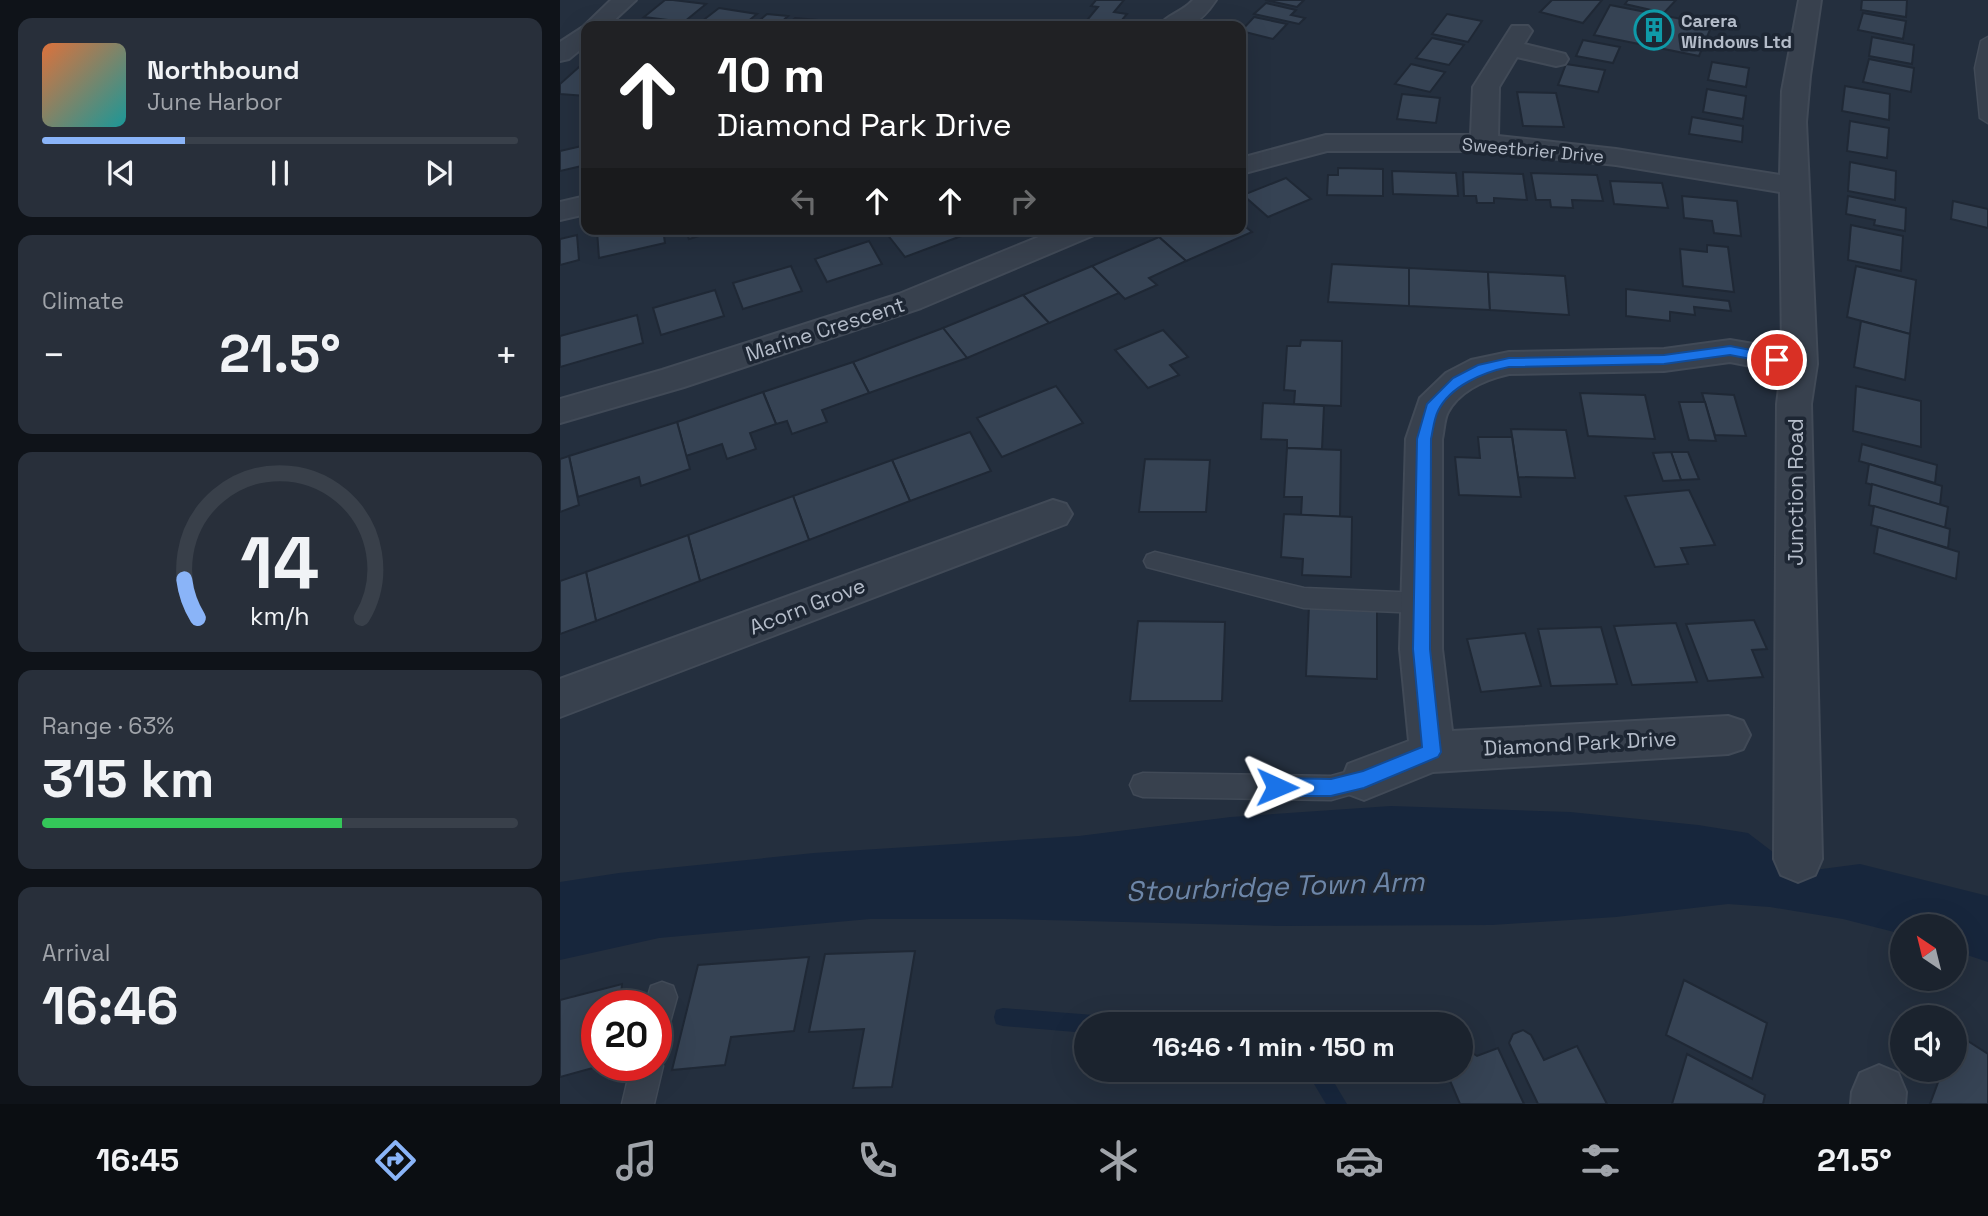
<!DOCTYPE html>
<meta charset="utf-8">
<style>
:root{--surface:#1b232e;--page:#282f3a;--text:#f1f3f6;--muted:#a0a4aa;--line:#39404a;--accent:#8ab4f8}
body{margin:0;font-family:"Space Grotesk",sans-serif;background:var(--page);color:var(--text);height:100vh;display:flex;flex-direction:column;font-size:26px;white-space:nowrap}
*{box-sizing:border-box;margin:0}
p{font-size:23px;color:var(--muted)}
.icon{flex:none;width:38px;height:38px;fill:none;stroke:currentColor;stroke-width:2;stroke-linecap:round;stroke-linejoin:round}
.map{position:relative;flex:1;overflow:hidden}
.drawer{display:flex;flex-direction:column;gap:18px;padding:18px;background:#0f1319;width:560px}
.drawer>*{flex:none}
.guide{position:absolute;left:21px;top:21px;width:665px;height:214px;border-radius:14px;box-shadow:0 7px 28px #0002,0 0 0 2px var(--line);background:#202124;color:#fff;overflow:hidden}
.needle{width:46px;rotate:325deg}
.controls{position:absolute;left:1330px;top:914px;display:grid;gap:14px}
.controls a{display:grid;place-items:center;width:77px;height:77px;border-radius:50%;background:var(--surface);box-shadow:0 7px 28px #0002,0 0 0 2px var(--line);font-size:35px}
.speed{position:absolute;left:21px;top:990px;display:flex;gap:14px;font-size:35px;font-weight:700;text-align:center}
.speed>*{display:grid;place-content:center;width:91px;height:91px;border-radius:50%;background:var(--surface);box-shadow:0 7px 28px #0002,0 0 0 2px var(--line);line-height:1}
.speed .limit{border:10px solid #d22;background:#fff;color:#111}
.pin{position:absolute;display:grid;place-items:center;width:60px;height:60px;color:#fff;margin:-30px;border:4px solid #fff;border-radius:50%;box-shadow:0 2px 7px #0007}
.me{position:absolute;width:77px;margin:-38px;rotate:91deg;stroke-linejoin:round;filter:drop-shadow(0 0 5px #0008)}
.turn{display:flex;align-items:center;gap:24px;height:147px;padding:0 21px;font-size:32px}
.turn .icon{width:91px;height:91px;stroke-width:2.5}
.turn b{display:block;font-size:49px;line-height:60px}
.lanes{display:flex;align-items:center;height:66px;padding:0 21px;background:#0003;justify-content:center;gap:35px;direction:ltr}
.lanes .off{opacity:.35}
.big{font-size:52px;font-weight:800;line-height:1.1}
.drawer .card{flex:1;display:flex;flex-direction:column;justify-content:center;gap:10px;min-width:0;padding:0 24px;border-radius:14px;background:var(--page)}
.drawer .dial{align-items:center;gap:0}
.dial svg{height:182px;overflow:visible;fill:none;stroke:var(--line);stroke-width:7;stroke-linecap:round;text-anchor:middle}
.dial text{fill:var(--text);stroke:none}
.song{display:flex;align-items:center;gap:21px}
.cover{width:84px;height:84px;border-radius:10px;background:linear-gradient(135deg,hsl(20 70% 55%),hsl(180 70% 35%))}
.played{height:7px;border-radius:4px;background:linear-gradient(90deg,var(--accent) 30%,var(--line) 30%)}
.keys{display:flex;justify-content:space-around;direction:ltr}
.heat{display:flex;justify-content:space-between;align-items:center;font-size:38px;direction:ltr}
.charge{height:10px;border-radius:5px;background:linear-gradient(90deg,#34c759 63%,var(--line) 0)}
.trip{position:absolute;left:514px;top:1012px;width:399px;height:70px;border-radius:35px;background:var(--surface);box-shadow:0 7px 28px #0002,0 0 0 2px var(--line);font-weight:800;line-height:70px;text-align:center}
.tabs{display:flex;height:112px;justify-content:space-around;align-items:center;background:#0b0e12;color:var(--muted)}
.tabs .icon{width:49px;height:49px}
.tabs .active{color:var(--accent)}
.tabs b{font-size:32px;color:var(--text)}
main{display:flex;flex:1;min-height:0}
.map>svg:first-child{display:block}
</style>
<main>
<section class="drawer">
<div class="card">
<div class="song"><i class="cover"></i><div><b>Northbound</b><p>June Harbor</p></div></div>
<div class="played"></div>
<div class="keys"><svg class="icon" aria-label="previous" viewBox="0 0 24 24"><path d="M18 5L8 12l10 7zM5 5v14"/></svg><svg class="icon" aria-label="pause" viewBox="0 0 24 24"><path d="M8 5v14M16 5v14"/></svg><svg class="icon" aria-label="next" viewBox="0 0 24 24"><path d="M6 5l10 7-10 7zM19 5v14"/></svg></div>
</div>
<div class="card"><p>Climate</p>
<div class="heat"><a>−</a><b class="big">21.5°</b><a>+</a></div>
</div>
<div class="card dial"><svg viewBox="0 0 100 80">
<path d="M14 69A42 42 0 1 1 86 69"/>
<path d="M14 69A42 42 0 0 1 8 52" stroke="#8ab4f8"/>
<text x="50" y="56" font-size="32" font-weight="700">14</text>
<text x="50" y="72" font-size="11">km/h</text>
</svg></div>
<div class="card"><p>Range · 63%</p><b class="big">315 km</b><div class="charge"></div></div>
<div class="card"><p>Arrival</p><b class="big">16:46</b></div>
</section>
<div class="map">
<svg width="1428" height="1104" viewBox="0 0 1428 1104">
<rect width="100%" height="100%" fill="#242f3e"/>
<!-- water -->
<path fill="#17263c" d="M 831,806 L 1010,812 L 1138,825 L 1188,833 L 1239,872 L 1300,864 L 1428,896 L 1428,962 L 1395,951 L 1395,926 L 1342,926 L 1342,934 L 1283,919 L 1210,907 L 1168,904 L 1056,917 L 932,925 L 718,926 L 444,919 L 310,919 L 99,938 L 0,960 L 0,882 L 59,873 L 254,853 L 519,836 L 671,817 Z"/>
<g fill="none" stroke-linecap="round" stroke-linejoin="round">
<!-- stream -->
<g fill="#17263c" fill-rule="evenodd">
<path d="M 443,1008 L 534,1015 L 541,1017 L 543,1024 L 527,1024 L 527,1033 L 443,1026 L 436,1024 L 434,1017 L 436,1010 Z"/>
<path d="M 745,1069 L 766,1069 L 787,1104 L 766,1104 Z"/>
</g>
</g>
<!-- building -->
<g fill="#364354" stroke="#1f2835" stroke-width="2">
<path d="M 105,0 L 113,0 L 146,4 L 124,22 L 84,17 Z"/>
<path d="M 536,0 L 564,0 L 554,12 L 567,14 L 557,26 L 523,25 L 538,7 L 531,6 Z"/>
<path d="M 705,0 L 744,0 L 737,7 Z"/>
<path d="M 992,0 L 1042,0 L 1023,23 L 980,12 Z"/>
<path d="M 1068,0 L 1116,0 L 1104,13 L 1065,4 Z"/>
<path d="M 1302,0 L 1347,0 L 1346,17 L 1301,10 Z"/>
<path d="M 706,3 L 736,10 L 731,15 L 745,18 L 739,24 L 694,14 Z"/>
<path d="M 1050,5 L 1152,25 L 1139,56 L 1034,35 Z"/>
<path d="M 159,8 L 197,14 L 182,26 L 137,25 Z"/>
<path d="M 1303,13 L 1346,21 L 1343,39 L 1298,30 Z"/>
<path d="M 207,14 L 228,16 L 217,26 L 193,26 Z"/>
<path d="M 887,14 L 922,21 L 908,42 L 872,34 Z"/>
<path d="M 694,17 L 727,24 L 713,39 L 681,31 Z"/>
<path d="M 235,18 L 259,20 L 253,26 L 226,26 Z"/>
<path d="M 330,20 L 343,26 L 305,26 L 316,21 L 322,24 Z"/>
<path d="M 1312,37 L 1354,45 L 1352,64 L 1309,56 Z"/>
<path d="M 872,38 L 904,45 L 889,65 L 856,58 Z"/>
<path d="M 1023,40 L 1060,47 L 1053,63 L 1016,56 Z"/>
<path d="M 1309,59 L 1354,68 L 1351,92 L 1303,82 Z"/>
<path d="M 1152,62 L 1189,68 L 1186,87 L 1148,80 Z"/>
<path d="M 851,64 L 885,72 L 870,92 L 835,84 Z"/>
<path d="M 1006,64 L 1045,70 L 1038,92 L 998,85 Z"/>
<path d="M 19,67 L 26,68 L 26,96 L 0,94 L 0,84 Z"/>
<path d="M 1285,86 L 1330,94 L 1329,120 L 1282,111 Z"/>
<path d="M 1147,89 L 1186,96 L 1183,119 L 1143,112 Z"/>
<path d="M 957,92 L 996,93 L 1004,127 L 963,126 Z"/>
<path d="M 842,94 L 880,98 L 876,123 L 837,119 Z"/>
<path d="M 1132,117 L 1183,126 L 1182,142 L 1129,134 Z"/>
<path d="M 1290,121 L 1329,128 L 1327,158 L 1287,151 Z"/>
<path d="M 26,145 L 26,165 L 0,171 L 0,151 Z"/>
<path d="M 1290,162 L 1336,171 L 1335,200 L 1288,191 Z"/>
<path d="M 778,168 L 823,169 L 823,196 L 767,195 L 768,175 L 778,175 Z"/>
<path d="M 832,171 L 896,173 L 898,196 L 833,194 Z"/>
<path d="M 903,172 L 963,174 L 967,200 L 934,198 L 934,203 L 917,203 L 916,196 L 904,196 Z"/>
<path d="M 971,173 L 1037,175 L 1043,201 L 1012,200 L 1013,208 L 991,207 L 990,200 L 976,200 Z"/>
<path d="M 726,178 L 751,199 L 708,217 L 683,195 Z"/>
<path d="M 1050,181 L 1102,183 L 1108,208 L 1054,204 Z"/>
<path d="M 1122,196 L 1177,201 L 1181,236 L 1154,233 L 1152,221 L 1124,218 Z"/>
<path d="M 1288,196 L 1346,208 L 1345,231 L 1314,225 L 1315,220 L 1286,214 Z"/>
<path d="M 1393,201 L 1428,209 L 1428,228 L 1391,219 Z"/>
<path d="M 681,223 L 692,232 L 626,261 L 599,237 L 617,229 L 681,229 Z"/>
<path d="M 1291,225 L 1343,236 L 1341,271 L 1288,260 Z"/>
<path d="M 45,229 L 103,229 L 105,243 L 39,258 L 37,231 Z"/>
<path d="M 125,229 L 162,229 L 129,239 Z"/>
<path d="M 340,229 L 399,229 L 404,235 L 345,257 L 327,234 Z"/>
<path d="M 17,235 L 19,260 L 0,265 L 0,239 Z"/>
<path d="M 599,237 L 626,261 L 589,278 L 597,285 L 565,299 L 532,266 Z"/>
<path d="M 309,241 L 322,264 L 267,282 L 255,259 Z"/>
<path d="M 1147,245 L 1168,247 L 1174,292 L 1123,286 L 1120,249 L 1147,252 Z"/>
<path d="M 772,264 L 849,268 L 849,306 L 768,302 Z"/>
<path d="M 231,266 L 242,291 L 183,309 L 173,283 Z"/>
<path d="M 532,266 L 559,293 L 489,323 L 463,295 Z"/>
<path d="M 1296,266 L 1356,280 L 1350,334 L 1287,317 Z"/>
<path d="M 849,268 L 928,272 L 930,310 L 849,306 Z"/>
<path d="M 928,272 L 1005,276 L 1009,315 L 930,310 Z"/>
<path d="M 1066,289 L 1169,301 L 1171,311 L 1134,307 L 1135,315 L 1110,312 L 1110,321 L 1066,316 Z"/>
<path d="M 155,290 L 164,316 L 101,335 L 93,308 Z"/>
<path d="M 463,295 L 489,323 L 407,358 L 383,328 Z"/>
<path d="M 77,315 L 83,343 L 0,367 L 0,336 Z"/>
<path d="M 1301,321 L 1350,334 L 1345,380 L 1294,367 Z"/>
<path d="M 383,328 L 407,358 L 309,393 L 293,362 Z"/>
<path d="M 603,330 L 628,357 L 610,365 L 619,375 L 588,388 L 555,350 Z"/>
<path d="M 741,340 L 782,341 L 781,406 L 734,404 L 735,391 L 724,390 L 727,346 L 740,346 Z"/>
<path d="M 293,362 L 309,393 L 262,410 L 267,422 L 232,434 L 227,421 L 216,424 L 203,392 Z"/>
<path d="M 496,386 L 523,423 L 442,457 L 417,418 Z"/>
<path d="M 1296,386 L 1361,401 L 1361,447 L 1293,431 Z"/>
<path d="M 203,392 L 216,424 L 190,433 L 196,449 L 167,459 L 162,444 L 126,456 L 117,422 Z"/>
<path d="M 1020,393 L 1085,395 L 1095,439 L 1028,436 Z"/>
<path d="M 1142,393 L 1174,395 L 1186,436 L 1155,435 Z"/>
<path d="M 1119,402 L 1145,402 L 1156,441 L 1129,440 Z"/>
<path d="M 703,403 L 764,406 L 762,449 L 727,448 L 727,440 L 701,439 Z"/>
<path d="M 117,422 L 130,469 L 81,486 L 79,477 L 18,497 L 9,456 Z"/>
<path d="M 951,429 L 1006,430 L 1015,478 L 958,477 Z"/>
<path d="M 410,432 L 431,471 L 350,501 L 332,460 Z"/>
<path d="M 918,437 L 952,437 L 961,497 L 899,495 L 895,457 L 920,458 Z"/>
<path d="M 1302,444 L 1377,465 L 1375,483 L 1299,461 Z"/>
<path d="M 727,448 L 781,450 L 780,517 L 741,515 L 742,497 L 724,497 Z"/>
<path d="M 1111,452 L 1128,452 L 1139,479 L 1121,480 Z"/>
<path d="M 1111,452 L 1121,480 L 1103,481 L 1093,453 Z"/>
<path d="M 9,456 L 19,505 L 0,512 L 0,459 Z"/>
<path d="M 585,459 L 650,460 L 646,512 L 579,512 Z"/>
<path d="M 332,460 L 350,501 L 249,540 L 233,496 Z"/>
<path d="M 1309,464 L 1382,486 L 1380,505 L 1306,483 Z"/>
<path d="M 1312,484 L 1388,507 L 1385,528 L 1309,505 Z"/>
<path d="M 1129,490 L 1155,545 L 1121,548 L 1128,564 L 1095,567 L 1065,496 Z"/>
<path d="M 233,496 L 249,540 L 140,581 L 128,535 Z"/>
<path d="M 1314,506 L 1390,529 L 1388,548 L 1311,525 Z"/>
<path d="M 724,514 L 792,517 L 791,577 L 742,575 L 743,559 L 721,557 Z"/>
<path d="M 1318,527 L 1399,552 L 1396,579 L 1314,553 Z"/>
<path d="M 128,535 L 140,581 L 36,621 L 26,572 Z"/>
<path d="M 26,572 L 36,621 L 0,634 L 0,581 Z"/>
<path d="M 749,606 L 817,609 L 817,679 L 746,676 Z"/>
<path d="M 1194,620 L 1207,649 L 1192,650 L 1203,677 L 1148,681 L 1126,624 Z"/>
<path d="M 578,621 L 665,622 L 662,701 L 570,701 Z"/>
<path d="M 1116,623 L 1137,682 L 1072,685 L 1054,626 Z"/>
<path d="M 1041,627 L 1057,684 L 991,686 L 978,629 Z"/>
<path d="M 965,633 L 981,686 L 921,692 L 907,639 Z"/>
<path d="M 355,951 L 332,1087 L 293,1088 L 304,1029 L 249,1032 L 265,954 Z"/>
<path d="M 249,957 L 234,1031 L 171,1037 L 165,1065 L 112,1070 L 138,965 Z"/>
<path d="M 1124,980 L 1207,1023 L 1192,1079 L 1106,1035 Z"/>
<path d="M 62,984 L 60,1006 L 37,1006 L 37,1066 L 40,1066 L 0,1077 L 0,1000 Z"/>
<path d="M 963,1030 L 971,1035 L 984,1060 L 1017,1046 L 1047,1104 L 978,1104 L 949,1043 L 953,1034 Z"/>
<path d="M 1397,1034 L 1428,1054 L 1428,1104 L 1370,1104 L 1383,1069 L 1395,1069 Z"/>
<path d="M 904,1047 L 917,1056 L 938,1048 L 964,1104 L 900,1104 L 885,1069 L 901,1069 L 901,1049 Z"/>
<path d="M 1127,1054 L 1205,1095 L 1203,1104 L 1112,1104 Z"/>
</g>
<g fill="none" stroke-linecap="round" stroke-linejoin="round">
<!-- lane casing -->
<g stroke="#414a57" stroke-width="3">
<g id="lane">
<path d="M 1428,37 L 1428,123 L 1420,118 L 1415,68 L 1421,41 Z"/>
<path d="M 595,552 L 744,588 L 862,593 L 870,596 L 874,603 L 870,610 L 862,613 L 744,608 L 587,567 L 584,561 L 587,555 Z"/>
<path d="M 804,767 L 813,770 L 817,779 L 813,788 L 771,800 L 583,797 L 574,794 L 570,785 L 574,776 L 583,773 L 771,776 Z"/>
<path d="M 102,982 L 113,986 L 117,997 L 107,1033 L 96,1037 L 96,1006 L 85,1006 L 91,986 Z"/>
<path d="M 96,1054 L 103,1066 L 94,1104 L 62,1104 L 71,1066 L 96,1066 Z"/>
</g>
</g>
<!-- street casing -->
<g stroke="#414a57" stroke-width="4">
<g id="street">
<path d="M 51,0 L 76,0 L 48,26 L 26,26 L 26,45 L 9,59 L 0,61 L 0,42 L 23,27 Z"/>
<path d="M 633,0 L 656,0 C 638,27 630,26 599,26 C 606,15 623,12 633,0 Z"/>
<path d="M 1239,0 L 1261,0 L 1250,76 L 1246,122 L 1257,364 L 1251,404 L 1262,859 L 1255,875 L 1238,882 L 1221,875 L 1214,859 L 1217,404 L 1221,372 L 1170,362 L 1104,371 L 949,374 C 927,379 900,390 888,412 C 884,419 884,431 882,439 L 882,649 L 892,731 L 1168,716 L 1183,721 L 1190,735 L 1183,749 L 1168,754 L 873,772 L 804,800 L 788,794 L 782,779 L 788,764 L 849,741 L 840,649 L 846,439 L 860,398 L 886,373 L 911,360 L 949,352 L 1104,349 L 1170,340 L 1222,349 L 1220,192 L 1056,165 L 924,151 L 767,151 L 681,174 L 681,158 L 766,135 L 911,135 L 913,87 L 952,26 L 968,26 L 972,31 L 964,44 L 1005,54 L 1008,59 L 1005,64 L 996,66 L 957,57 L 939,87 L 938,136 L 1056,149 L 1220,175 L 1222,91 Z"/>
<path d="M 26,196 L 26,214 L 0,220 L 0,202 Z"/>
<path d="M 498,229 L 539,229 L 534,235 L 361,308 L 124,387 L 0,423 L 0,399 L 102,370 L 339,294 Z"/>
<path d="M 493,500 L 506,504 L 512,514 L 506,524 L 0,717 L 0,679 Z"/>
<path d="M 1319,1065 L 1338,1073 L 1346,1092 L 1345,1104 L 1291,1104 L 1292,1092 L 1300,1073 Z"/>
</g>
</g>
<!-- lane -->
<use href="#lane" fill="#38414e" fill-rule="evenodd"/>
<!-- street -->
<use href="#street" fill="#38414e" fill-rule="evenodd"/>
</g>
<!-- route -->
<path fill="#1a73e8" stroke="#114b97" stroke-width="2" d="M 1170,346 L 1217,355 L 1223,360 L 1217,364 L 1170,355 L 1104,364 L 949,367 C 924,372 890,386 878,411 C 874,419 873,430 871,439 L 870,649 L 881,752 L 878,757 L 804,788 L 771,796 L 717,796 L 711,793 L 708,787 L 711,781 L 717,778 L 771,779 L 803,771 L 862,747 L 853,649 L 857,439 L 867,404 L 893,378 L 918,365 L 949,358 L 1104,355 Z"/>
<!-- icons -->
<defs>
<g id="building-ring" transform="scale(2.0125)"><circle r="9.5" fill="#1d2633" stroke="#0f9aa8" stroke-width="1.5"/><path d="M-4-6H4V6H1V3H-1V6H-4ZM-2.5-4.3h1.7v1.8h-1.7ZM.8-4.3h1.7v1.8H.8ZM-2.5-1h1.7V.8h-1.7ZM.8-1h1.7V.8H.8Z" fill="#0f9aa8"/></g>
</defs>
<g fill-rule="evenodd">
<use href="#building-ring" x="1094" y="30"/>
</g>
<g text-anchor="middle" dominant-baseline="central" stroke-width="7" stroke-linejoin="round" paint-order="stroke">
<!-- far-poi labels -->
<g font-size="18" font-weight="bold" fill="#b4bcc9" stroke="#1d2633" text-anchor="start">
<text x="1121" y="20">Carera<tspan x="1121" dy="21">Windows Ltd</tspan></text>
</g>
<!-- far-street labels -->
<g font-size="18" fill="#b4bcc9" stroke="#1d2633">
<text transform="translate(973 150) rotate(5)">Sweetbrier Drive</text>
</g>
<!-- street labels -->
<g font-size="21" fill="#b4bcc9" stroke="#1d2633">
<text transform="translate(265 329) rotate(-18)">Marine Crescent</text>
<text transform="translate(1235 492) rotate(-90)">Junction Road</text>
<text transform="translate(247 606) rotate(-21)">Acorn Grove</text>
<text transform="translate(1020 743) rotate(-3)">Diamond Park Drive</text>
</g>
<!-- near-water labels -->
<g font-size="28" font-style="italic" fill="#6d86a8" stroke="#1d2633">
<text transform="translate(715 886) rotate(-2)">Stourbridge Town Arm</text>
</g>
</g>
</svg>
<div class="controls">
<a><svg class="needle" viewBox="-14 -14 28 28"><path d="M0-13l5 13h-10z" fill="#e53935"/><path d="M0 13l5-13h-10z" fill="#a0a4aa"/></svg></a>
<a><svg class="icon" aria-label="sound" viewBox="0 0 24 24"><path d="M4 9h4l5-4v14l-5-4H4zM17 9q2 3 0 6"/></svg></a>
</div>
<div class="speed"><div class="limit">20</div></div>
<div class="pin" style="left:1217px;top:360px;background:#d93025"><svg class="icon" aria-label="arrive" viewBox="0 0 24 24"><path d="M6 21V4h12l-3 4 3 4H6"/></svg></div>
<svg class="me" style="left:717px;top:787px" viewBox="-20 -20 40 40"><path d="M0-17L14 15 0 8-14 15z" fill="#1a73e8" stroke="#fff" stroke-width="4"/></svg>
<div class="trip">16:46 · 1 min · 150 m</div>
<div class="guide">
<div class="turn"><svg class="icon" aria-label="ahead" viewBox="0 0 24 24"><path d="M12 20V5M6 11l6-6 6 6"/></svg><div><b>10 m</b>Diamond Park Drive</div></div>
<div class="lanes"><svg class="icon off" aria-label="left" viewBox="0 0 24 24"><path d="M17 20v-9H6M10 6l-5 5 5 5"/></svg><svg class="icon" aria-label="ahead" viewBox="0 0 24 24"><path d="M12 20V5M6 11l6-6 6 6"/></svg><svg class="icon" aria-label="ahead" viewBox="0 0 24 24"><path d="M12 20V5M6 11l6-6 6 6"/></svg><svg class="icon off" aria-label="right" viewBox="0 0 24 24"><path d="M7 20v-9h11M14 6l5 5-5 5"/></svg></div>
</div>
</div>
</main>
<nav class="tabs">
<b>16:45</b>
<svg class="icon active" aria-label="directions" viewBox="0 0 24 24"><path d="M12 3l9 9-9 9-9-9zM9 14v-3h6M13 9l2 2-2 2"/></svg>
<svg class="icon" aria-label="music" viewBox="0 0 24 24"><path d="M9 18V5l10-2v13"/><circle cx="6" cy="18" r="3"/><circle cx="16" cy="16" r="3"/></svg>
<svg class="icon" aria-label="phone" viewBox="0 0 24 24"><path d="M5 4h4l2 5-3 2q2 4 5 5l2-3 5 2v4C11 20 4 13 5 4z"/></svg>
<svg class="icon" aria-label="climate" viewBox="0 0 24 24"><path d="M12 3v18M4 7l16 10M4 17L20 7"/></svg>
<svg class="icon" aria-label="car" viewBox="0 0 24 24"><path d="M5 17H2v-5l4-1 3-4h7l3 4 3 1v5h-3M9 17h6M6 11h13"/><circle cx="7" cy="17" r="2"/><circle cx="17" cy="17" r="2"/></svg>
<svg class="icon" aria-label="filters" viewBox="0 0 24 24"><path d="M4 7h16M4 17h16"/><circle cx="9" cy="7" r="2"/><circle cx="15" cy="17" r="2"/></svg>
<b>21.5°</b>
</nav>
